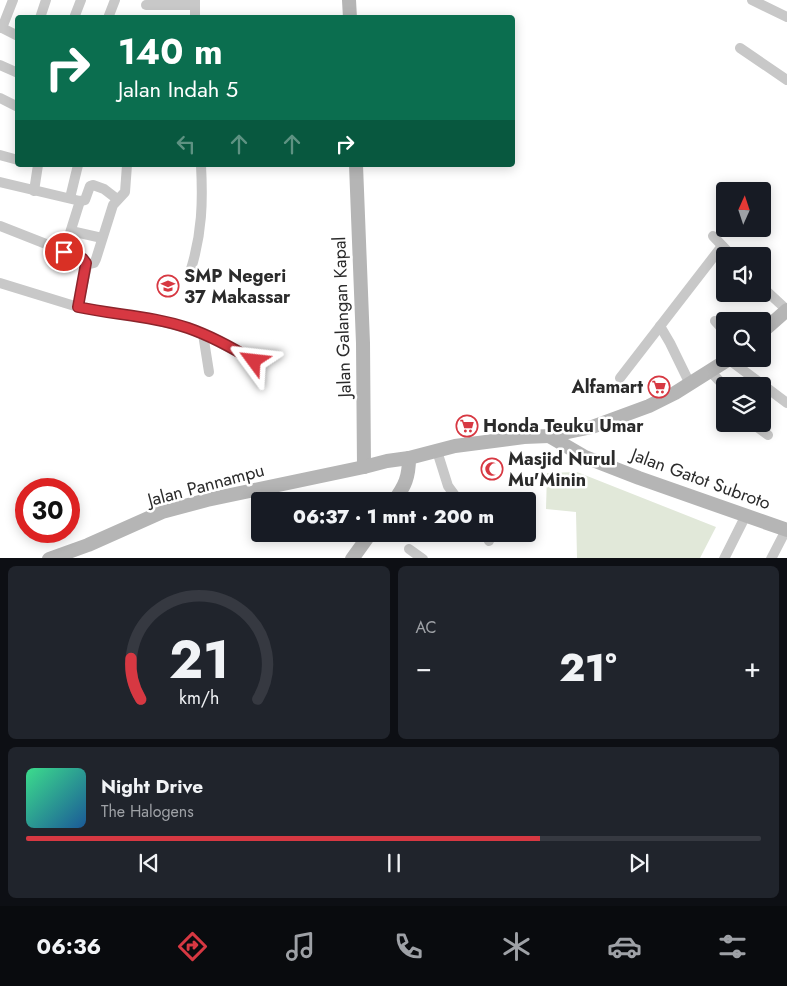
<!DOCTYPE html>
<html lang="id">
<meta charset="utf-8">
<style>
:root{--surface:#171b24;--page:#20242c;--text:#f1f3f6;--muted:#9ea1a6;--line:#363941;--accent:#d73842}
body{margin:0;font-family:Jost,sans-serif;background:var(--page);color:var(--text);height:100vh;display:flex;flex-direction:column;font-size:19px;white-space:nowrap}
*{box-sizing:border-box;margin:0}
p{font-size:16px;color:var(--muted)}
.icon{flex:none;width:28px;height:28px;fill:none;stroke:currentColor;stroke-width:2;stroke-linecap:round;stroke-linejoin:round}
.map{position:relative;height:558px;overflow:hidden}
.sheet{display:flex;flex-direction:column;gap:8px;padding:8px;background:#0d0f14;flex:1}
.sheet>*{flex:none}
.top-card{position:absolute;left:15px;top:15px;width:500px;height:152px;border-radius:5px;box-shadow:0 2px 12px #0003;background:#0b6e4f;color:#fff;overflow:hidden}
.needle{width:32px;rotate:3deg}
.controls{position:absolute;left:716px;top:182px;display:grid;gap:10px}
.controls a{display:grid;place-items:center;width:55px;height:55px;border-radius:5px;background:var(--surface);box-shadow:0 2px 12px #0003;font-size:25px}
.speed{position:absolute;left:15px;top:478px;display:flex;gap:10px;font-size:25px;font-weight:700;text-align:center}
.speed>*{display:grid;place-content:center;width:65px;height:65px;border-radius:50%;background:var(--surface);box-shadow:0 2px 12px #0003;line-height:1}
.speed .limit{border:8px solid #d22;background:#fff;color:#111}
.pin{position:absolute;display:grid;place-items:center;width:42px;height:42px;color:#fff;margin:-21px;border:2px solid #fff;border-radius:50%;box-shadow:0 1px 5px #0007}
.me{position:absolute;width:55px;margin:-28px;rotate:300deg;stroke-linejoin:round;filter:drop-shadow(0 0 4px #0008)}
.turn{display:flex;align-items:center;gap:18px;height:105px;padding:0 20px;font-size:22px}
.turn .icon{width:65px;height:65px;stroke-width:2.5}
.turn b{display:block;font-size:35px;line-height:42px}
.lanes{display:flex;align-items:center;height:48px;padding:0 20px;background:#0003;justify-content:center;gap:25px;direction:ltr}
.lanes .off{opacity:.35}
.big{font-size:38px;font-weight:800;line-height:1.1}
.sheet .card{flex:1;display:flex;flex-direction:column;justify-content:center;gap:8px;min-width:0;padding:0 18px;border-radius:8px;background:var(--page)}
.sheet .dial{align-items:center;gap:0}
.dial svg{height:130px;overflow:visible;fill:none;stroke:var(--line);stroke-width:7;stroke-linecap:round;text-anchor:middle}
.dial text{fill:var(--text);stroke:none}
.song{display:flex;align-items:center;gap:15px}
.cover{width:60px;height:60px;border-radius:8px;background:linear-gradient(135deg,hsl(150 70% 55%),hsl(210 70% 35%))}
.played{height:5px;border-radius:2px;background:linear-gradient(90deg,var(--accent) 70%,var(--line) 70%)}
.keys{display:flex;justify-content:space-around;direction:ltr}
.heat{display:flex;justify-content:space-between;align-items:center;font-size:28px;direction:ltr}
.sheet .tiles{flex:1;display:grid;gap:8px;grid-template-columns:1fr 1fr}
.card:last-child{grid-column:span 2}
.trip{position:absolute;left:251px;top:492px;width:285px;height:50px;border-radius:5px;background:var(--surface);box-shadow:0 2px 12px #0003;font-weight:800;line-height:50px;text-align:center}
.menu{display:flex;height:80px;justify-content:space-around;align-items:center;background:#090b0e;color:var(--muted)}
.menu .icon{width:35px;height:35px}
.menu .current{color:var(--accent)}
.menu b{font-size:22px;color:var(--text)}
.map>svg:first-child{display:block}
</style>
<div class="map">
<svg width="787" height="559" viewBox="0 0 787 559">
<rect width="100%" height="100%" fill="#fff"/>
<!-- green -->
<path fill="#e1e8d9" d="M 577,472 L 716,527 L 700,558 L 577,558 L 576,512 L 546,509 L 547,473 Z"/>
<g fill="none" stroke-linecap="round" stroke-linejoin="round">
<!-- street -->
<g stroke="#c8c8c8" stroke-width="10">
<path d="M 752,0 L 787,17"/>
<path d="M 146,5 L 195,5"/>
<path d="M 40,18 L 46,0"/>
<path d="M 74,18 L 81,0"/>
<path d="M 108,18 L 115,0"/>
<path d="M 195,18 L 195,0"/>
<path d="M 0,27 L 18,36"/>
<path d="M 2,28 L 13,0"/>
<path d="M 740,48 L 787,80"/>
<path d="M 0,65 L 18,73"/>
<path d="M 0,98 L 18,107"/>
<path d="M 0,155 L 18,160"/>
<path d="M 0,182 L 80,201 L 64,252"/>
<path d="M 34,191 L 38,165"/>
<path d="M 70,198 L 78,165"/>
<path d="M 80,201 L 85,200 L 90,186 L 93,185 L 104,189 L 117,199"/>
<path d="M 0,226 L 79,257 L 85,261 L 87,266 L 78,307"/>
<path d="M 71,231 L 102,238"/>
<path d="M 713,236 L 732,256"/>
<path d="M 86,263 L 90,264 L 94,263 L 96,259 L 113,205 L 125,192 L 127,165"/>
<path d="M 191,269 C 202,233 203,202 201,165"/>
<path d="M 0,283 L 78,307 L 147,318 L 187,328 L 207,336 L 254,361"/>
<path d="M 762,287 L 787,310"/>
<path d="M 715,321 L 725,332"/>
<path d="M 660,326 L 670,343 L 690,384"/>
<path d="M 203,334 L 209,372"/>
<path d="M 728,359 L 787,403"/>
<path d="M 711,372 L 725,387"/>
<path d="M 620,378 L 722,246"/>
<path d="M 722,417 L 725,413"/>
<path d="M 753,424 L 768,435"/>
<path d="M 437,451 L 448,486 L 459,501"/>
<path d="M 486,534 L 489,541"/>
<path d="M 409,549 L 423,559"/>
<path d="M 724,559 L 746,515"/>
<path d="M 771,559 L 786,530"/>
</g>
<!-- secondary -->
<g stroke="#b5b5b5" stroke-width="14">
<path d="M 349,0 L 350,18"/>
<path d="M 356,165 L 363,343 L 364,467"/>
<path d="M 762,332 L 787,310"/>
<path d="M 549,436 L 585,457 L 639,478 L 787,530"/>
<path d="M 394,501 C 405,486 409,477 409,458"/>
<path d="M 49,559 L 88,545 L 162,512 L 207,500 L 364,467 L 387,461 L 409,458 L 455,446 L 524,437 L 549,436 L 592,427 L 649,406 L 675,393 L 729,359"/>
<path d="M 352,559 L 370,534"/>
</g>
</g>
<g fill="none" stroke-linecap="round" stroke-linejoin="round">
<!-- route casing -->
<g stroke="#8c242b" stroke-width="12">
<path id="route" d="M 64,252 L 83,259 L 86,263 L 78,307 C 115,315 153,316 188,328 C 211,336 233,348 254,361"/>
</g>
<!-- route -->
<use href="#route" stroke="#d73842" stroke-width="9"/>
</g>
<!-- icons -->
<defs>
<g id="school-ring" transform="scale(1.125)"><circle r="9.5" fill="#fff" stroke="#d73842" stroke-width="1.5"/><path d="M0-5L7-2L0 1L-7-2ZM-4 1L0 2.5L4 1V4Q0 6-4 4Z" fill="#d73842"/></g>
<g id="supermarket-ring" transform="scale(1.125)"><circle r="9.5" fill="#fff" stroke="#d73842" stroke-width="1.5"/><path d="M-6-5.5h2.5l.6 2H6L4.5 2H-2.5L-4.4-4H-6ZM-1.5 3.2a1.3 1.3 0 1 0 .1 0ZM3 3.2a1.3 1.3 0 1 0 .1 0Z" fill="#d73842"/></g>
<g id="mosque-ring" transform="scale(1.125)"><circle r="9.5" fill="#fff" stroke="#d73842" stroke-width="1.5"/><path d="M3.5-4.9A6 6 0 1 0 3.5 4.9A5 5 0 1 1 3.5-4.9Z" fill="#d73842"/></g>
</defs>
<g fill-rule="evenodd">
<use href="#school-ring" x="168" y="286"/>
<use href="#supermarket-ring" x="659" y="387"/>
<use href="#supermarket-ring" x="467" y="426"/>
<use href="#mosque-ring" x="492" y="469"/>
</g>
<g text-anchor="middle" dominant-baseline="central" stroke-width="5" stroke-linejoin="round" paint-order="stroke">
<!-- poi labels -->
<g font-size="18" font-weight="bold" fill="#2b2b2b" stroke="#fff" text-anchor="start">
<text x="184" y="276">SMP Negeri<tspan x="184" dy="21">37 Makassar</tspan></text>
<text x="643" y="387" text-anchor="end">Alfamart</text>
<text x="483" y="426">Honda Teuku Umar</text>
<text x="508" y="459">Masjid Nurul<tspan x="508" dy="21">Mu'Minin</tspan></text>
</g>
<!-- street labels -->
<g font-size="18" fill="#2b2b2b" stroke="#fff">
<text transform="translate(342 317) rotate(-92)">Jalan Galangan Kapal</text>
<text transform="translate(701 479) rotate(20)">Jalan Gatot Subroto</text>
<text transform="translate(206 485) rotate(-15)">Jalan Pannampu</text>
</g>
</g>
</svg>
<div class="controls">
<a><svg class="needle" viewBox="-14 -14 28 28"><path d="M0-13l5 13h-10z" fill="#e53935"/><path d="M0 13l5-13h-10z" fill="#9ea1a6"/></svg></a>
<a><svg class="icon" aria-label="sound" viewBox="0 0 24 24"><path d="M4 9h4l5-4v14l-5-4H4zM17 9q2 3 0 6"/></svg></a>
<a><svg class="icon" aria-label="search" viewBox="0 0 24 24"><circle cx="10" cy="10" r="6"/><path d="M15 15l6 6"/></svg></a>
<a><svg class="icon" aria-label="layers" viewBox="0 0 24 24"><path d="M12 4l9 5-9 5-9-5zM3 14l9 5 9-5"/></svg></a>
</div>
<div class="speed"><div class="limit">30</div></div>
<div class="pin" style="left:64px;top:252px;background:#d93025"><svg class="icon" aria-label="arrive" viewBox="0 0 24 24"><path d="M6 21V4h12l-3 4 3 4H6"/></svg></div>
<svg class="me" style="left:254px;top:361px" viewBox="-20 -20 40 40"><path d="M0-17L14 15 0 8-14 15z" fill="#d73842" stroke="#fff" stroke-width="4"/></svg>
<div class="trip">06:37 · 1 mnt · 200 m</div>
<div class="top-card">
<div class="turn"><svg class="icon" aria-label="right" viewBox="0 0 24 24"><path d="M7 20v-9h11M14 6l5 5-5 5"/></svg><div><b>140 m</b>Jalan Indah 5</div></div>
<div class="lanes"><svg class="icon off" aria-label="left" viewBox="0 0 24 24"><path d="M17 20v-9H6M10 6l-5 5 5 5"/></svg><svg class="icon off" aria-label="ahead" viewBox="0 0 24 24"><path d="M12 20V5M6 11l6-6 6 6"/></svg><svg class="icon off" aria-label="ahead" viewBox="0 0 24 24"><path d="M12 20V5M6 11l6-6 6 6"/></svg><svg class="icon" aria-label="right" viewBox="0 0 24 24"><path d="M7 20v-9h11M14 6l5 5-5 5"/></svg></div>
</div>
</div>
<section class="sheet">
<div class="tiles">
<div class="card dial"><svg viewBox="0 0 100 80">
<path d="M14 69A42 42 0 1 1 86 69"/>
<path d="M14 69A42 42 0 0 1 8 44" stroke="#d73842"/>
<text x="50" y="56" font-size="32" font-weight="700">21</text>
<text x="50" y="72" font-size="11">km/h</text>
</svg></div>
<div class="card"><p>AC</p>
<div class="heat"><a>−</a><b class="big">21°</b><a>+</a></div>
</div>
<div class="card">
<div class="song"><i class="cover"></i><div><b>Night Drive</b><p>The Halogens</p></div></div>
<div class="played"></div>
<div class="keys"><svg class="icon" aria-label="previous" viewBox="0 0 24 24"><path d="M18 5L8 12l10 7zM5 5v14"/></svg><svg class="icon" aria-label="pause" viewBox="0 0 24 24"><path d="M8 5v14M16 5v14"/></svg><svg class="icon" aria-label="next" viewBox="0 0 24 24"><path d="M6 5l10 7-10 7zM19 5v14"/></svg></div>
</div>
</div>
</section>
<nav class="menu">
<b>06:36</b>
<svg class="icon current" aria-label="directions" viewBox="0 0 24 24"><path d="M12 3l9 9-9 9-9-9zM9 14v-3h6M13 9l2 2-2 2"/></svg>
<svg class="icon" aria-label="music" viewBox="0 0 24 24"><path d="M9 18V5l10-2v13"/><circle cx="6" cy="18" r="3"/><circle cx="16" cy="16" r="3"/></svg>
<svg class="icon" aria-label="phone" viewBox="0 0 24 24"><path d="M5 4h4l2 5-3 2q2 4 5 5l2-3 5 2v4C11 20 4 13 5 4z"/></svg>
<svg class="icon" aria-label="climate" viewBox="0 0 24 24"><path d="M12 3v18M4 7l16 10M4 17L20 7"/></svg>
<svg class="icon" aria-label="car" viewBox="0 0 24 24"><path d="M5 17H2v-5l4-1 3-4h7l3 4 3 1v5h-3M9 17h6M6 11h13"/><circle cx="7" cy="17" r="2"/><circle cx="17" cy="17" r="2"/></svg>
<svg class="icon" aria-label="filters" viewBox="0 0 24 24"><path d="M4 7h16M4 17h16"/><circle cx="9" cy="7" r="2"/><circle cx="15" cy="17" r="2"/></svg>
</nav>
